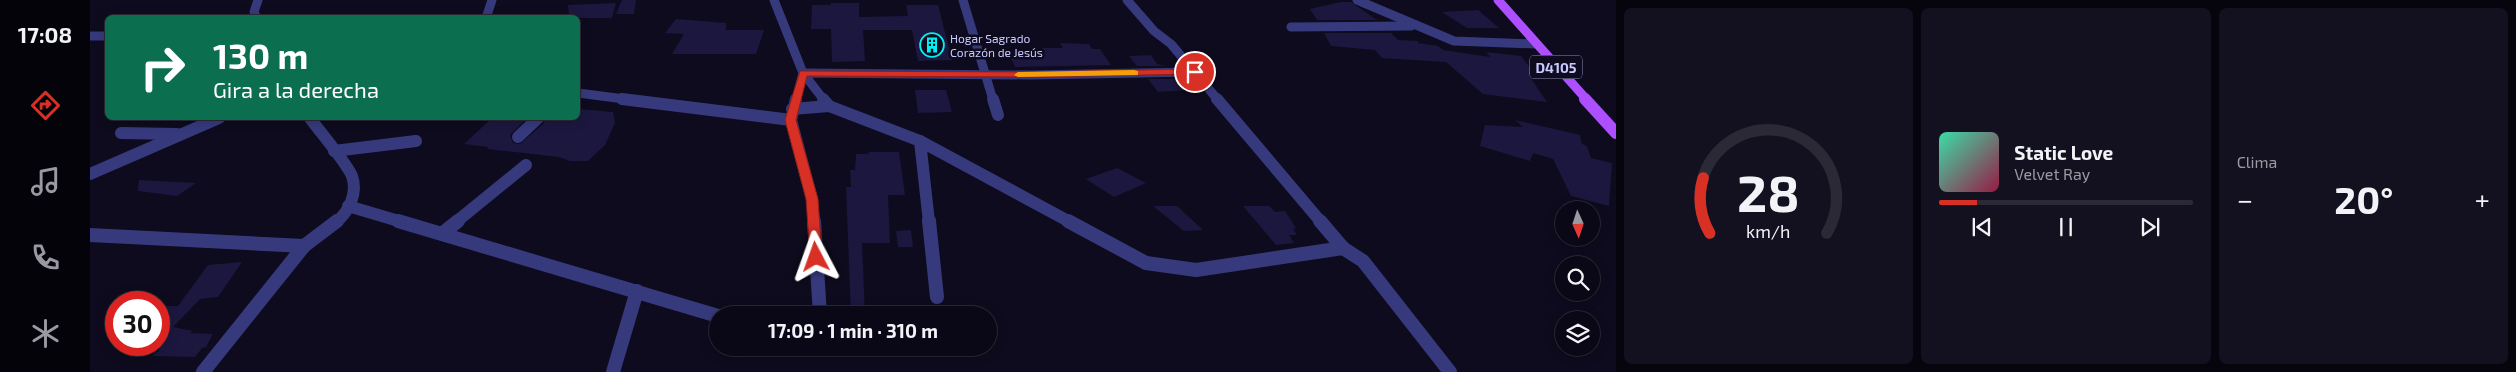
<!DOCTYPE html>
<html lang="es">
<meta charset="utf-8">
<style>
:root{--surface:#0a0816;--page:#13111f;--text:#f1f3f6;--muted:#999aa1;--line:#2a2935;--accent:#d93025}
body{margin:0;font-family:"Exo 2",sans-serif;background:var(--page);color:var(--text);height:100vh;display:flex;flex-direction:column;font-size:19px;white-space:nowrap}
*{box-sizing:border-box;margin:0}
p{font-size:16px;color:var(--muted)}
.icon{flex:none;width:28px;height:28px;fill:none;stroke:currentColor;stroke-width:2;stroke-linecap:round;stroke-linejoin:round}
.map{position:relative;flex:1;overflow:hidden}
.details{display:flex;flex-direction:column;gap:8px;padding:8px;background:#06040c;width:900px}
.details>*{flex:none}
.hud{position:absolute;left:15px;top:15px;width:475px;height:105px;border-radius:8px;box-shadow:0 2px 12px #0003,0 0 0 1px var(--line);background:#0b6e4f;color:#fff;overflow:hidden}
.needle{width:32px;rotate:177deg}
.tools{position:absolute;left:1465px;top:201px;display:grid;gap:10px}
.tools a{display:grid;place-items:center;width:45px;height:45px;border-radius:50%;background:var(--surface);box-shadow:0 2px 12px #0003,0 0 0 1px var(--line);font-size:25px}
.speed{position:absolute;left:15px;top:291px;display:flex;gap:10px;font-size:25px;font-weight:700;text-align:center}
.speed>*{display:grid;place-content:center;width:65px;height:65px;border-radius:50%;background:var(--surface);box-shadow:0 2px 12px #0003,0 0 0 1px var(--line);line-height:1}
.speed .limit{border:8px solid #d22;background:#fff;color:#111}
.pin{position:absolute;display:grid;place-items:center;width:42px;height:42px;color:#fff;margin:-21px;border:2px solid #fff;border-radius:50%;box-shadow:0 1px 5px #0007}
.me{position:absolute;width:55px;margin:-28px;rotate:356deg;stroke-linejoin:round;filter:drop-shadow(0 0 4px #0008)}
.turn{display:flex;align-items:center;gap:18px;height:105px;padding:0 25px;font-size:22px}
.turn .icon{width:65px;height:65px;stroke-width:2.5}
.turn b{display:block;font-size:35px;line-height:42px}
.big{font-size:38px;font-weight:700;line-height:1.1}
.details .widget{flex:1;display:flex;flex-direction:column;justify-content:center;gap:8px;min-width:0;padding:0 18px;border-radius:8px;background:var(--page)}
.details .dial{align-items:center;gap:0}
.dial svg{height:130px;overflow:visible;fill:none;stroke:var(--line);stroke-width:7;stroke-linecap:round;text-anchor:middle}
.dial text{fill:var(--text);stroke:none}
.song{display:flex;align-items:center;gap:15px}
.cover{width:60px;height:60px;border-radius:8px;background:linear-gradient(135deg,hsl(160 70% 55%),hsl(340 70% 35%))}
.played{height:5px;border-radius:2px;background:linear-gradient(90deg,var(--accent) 15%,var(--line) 15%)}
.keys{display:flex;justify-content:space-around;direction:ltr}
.heat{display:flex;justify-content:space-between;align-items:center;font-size:28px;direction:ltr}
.details .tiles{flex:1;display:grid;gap:8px;grid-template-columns:repeat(3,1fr)}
.trip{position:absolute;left:619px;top:306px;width:288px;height:50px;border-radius:25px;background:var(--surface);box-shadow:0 2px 12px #0003,0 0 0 1px var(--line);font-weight:700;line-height:50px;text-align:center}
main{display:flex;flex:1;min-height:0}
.tabs{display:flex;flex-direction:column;width:90px;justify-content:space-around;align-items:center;background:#040309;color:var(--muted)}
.tabs .icon{width:35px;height:35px}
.tabs .on{color:var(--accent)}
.tabs b{font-size:22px;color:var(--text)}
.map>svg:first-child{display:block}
</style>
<main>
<nav class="tabs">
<b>17:08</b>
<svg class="icon on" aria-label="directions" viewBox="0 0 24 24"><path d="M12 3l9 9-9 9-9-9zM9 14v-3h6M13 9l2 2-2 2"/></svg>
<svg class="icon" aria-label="music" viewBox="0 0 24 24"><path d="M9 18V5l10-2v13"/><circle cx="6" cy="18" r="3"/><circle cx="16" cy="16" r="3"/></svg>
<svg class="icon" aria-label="phone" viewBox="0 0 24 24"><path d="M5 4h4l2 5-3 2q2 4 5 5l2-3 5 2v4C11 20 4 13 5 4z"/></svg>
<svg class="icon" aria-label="climate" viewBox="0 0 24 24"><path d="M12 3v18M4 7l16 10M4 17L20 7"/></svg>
</nav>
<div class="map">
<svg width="1526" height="372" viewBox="0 0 1526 372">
<rect width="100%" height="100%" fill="#0d0b1d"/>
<!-- building -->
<g fill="#1c173e">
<path d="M 532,0 L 546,0 L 544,14 L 526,14 Z"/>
<path d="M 1251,2 L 1261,2 L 1287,20 L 1227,20 L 1220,9 Z"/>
<path d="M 526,3 L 522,18 L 479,18 L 478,5 Z"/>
<path d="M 741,3 L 769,3 L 769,17 L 818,16 L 816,5 L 848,5 L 862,60 L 828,61 L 822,30 L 773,30 L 775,61 L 742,62 L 741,29 L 721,29 L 722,5 L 741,5 Z"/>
<path d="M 1388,10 L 1409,28 L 1377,28 L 1352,12 Z"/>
<path d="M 586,19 L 636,23 L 636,30 L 674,30 L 666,54 L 582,54 L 594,34 L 575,33 Z"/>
<path d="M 1234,33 L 1301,33 L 1308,40 L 1328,41 L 1328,43 L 1348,46 L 1353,50 L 1400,57 L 1396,52 L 1431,56 L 1448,78 L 1440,77 L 1457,102 L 1393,94 L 1356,62 L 1292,58 L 1285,50 L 1241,46 Z"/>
<path d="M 970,43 L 999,44 L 1002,49 L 1010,49 L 1021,65 L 925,67 L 918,52 L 953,52 L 952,48 L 973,48 Z"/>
<path d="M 1061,55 L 1067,64 L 1076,66 L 1047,66 L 1039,56 Z"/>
<path d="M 1058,79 L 1087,79 L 1096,90 L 1068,92 Z"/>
<path d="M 825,90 L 856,90 L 862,112 L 828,113 Z"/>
<path d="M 488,109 L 523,112 L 525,123 L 515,145 L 498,161 L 480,161 L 469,157 L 397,149 L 398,147 L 374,144 L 402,118 L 437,118 L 420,135 L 423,143 L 430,144 L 453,124 L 456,118 L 488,118 Z"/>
<path d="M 1425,120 L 1490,135 L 1492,144 L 1497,146 L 1501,158 L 1522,163 L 1519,206 L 1481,196 L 1463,159 L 1443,153 L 1440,161 L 1390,146 L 1395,125 L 1433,127 Z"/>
<path d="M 779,152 L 809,152 L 815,195 L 798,195 L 800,243 L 772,243 L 775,315 L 761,315 L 756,187 L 761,187 L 760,170 L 765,170 L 766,154 L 778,154 Z"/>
<path d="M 1027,168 L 1056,183 L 1024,197 L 996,179 Z"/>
<path d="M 49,180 L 106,183 L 87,196 L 48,191 Z"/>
<path d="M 1063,206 L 1087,206 L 1113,230 L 1094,231 Z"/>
<path d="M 1153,206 L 1179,206 L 1185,212 L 1195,211 L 1206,228 L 1203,229 L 1207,235 L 1199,235 L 1204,243 L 1186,245 Z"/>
<path d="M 821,230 L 823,247 L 808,247 L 806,231 Z"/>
<path d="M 152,262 L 128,297 L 110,299 L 83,327 L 103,331 L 100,333 L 123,334 L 116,347 L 112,348 L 105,357 L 62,356 L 69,351 L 69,306 L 88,306 L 118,265 Z"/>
</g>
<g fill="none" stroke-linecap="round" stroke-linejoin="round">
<!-- minor-far2 -->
<g stroke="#363a7d" stroke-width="9">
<path d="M 684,0 L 713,73 L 734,100"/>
<path d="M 873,0 L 903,100"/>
<path d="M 1037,0 L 1064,31 L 1081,44 L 1128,100"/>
<path d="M 1267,0 L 1364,41 L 1446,44"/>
<path d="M 167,18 L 164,12 L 168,0"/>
<path d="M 396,18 L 402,0"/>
<path d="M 1201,27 L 1321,26"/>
<path d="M 0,36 L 18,36"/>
<path d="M 488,93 L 542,100"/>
<path d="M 706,100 L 713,73 L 941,75 L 1105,72"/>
</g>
<!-- minor-far1 -->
<g stroke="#363a7d" stroke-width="12">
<path d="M 532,99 L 701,120"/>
<path d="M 706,99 L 701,120 L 722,199 L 724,222"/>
<path d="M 733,99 L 739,106"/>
<path d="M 903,99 L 908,115"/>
<path d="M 1127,99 L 1231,222"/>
<path d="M 702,109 L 739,106 L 830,141 L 980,222"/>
<path d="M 220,118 C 230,132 256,162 262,176 C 268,193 259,212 246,222"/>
<path d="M 31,133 L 87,134"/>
<path d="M 428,137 L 448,118"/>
<path d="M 830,141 L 839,222"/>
<path d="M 244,151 L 326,141"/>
<path d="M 0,174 L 129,118"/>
<path d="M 258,206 L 312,222"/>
<path d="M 366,222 L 436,165"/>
</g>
<!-- minor -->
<g stroke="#363a7d" stroke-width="14">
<path d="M 308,221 L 628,316"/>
<path d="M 724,221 L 730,315"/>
<path d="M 839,221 L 847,297"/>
<path d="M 978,221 L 1056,263 L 1106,270 L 1253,248"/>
<path d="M 1230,221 L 1253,248 L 1273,261 L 1360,372"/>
<path d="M 353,233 L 368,221"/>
<path d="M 0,235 L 214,246"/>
<path d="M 113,372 L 214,246 L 247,221"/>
<path d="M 523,372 L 547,291"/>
</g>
<!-- primary-far1 -->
<path stroke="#ad4fff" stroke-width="9" d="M 1408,0 L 1497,100"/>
<!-- primary -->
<path stroke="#ad4fff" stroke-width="12" d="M 1495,99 L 1526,133"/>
</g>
<!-- route -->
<path fill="#d93025" stroke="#8d1f18" d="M 1105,69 L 1108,70 L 1108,74 L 940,77 L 717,76 L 706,120 L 728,199 L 732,257 L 726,261 L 720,257 L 716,199 L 695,120 L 710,71 L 940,72 Z"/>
<!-- slow -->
<path fill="#f59e0b" d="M 1044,70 L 1048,71 L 1048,75 L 928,77 L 924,75 L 928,72 Z"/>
<!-- icons -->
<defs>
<g id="building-ring" transform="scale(1.25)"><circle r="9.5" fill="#0d0b1d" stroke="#00f1f3" stroke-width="1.5"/><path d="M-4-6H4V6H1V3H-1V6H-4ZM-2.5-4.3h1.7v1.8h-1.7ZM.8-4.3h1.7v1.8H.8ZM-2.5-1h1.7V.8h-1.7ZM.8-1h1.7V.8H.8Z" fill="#00f1f3"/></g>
</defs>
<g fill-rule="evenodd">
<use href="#building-ring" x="842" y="45"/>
</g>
<g text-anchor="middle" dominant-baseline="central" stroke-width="5" stroke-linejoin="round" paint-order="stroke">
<!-- far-poi labels -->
<g font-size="12" fill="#c9c8ff" stroke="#0d0b1d" text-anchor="start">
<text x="860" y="38">Hogar Sagrado<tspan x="860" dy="14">Corazón de Jesús</tspan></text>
</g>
<!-- shield labels -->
<rect fill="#0d0b1d" stroke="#918fbb" stroke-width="1" x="1440" y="55.5" width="52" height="23" rx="4"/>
<g font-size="14" font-weight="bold" fill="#c9c8ff">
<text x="1466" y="67">D4105</text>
</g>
</g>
</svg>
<div class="tools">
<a><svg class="needle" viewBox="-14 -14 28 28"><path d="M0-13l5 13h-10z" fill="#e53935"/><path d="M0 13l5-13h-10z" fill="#999aa1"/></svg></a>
<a><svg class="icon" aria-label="search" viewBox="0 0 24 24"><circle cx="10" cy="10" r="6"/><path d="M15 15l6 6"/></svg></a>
<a><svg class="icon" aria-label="layers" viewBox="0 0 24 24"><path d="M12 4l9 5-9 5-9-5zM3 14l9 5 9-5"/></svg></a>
</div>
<div class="speed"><div class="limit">30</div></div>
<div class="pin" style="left:1105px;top:72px;background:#d93025"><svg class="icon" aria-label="arrive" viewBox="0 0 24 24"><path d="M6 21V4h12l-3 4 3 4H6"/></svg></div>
<svg class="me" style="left:726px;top:257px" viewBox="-20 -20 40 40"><path d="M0-17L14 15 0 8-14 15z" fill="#d93025" stroke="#fff" stroke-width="4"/></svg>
<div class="trip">17:09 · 1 min · 310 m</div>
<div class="hud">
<div class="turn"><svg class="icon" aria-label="right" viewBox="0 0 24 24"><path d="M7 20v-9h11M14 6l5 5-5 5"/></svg><div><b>130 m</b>Gira a la derecha</div></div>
</div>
</div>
<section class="details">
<div class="tiles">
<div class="widget dial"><svg viewBox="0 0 100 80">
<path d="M14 69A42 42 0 1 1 86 69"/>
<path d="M14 69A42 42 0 0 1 10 35" stroke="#d93025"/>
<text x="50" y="56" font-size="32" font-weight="700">28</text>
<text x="50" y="72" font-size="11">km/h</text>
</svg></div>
<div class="widget">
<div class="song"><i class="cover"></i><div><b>Static Love</b><p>Velvet Ray</p></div></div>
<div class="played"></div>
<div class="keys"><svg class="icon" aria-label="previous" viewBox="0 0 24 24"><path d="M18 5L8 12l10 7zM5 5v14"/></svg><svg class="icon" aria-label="pause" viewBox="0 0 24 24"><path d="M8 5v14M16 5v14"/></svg><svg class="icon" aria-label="next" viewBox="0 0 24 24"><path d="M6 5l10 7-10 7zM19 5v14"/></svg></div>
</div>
<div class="widget"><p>Clima</p>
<div class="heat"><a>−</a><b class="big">20°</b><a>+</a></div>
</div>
</div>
</section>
</main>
